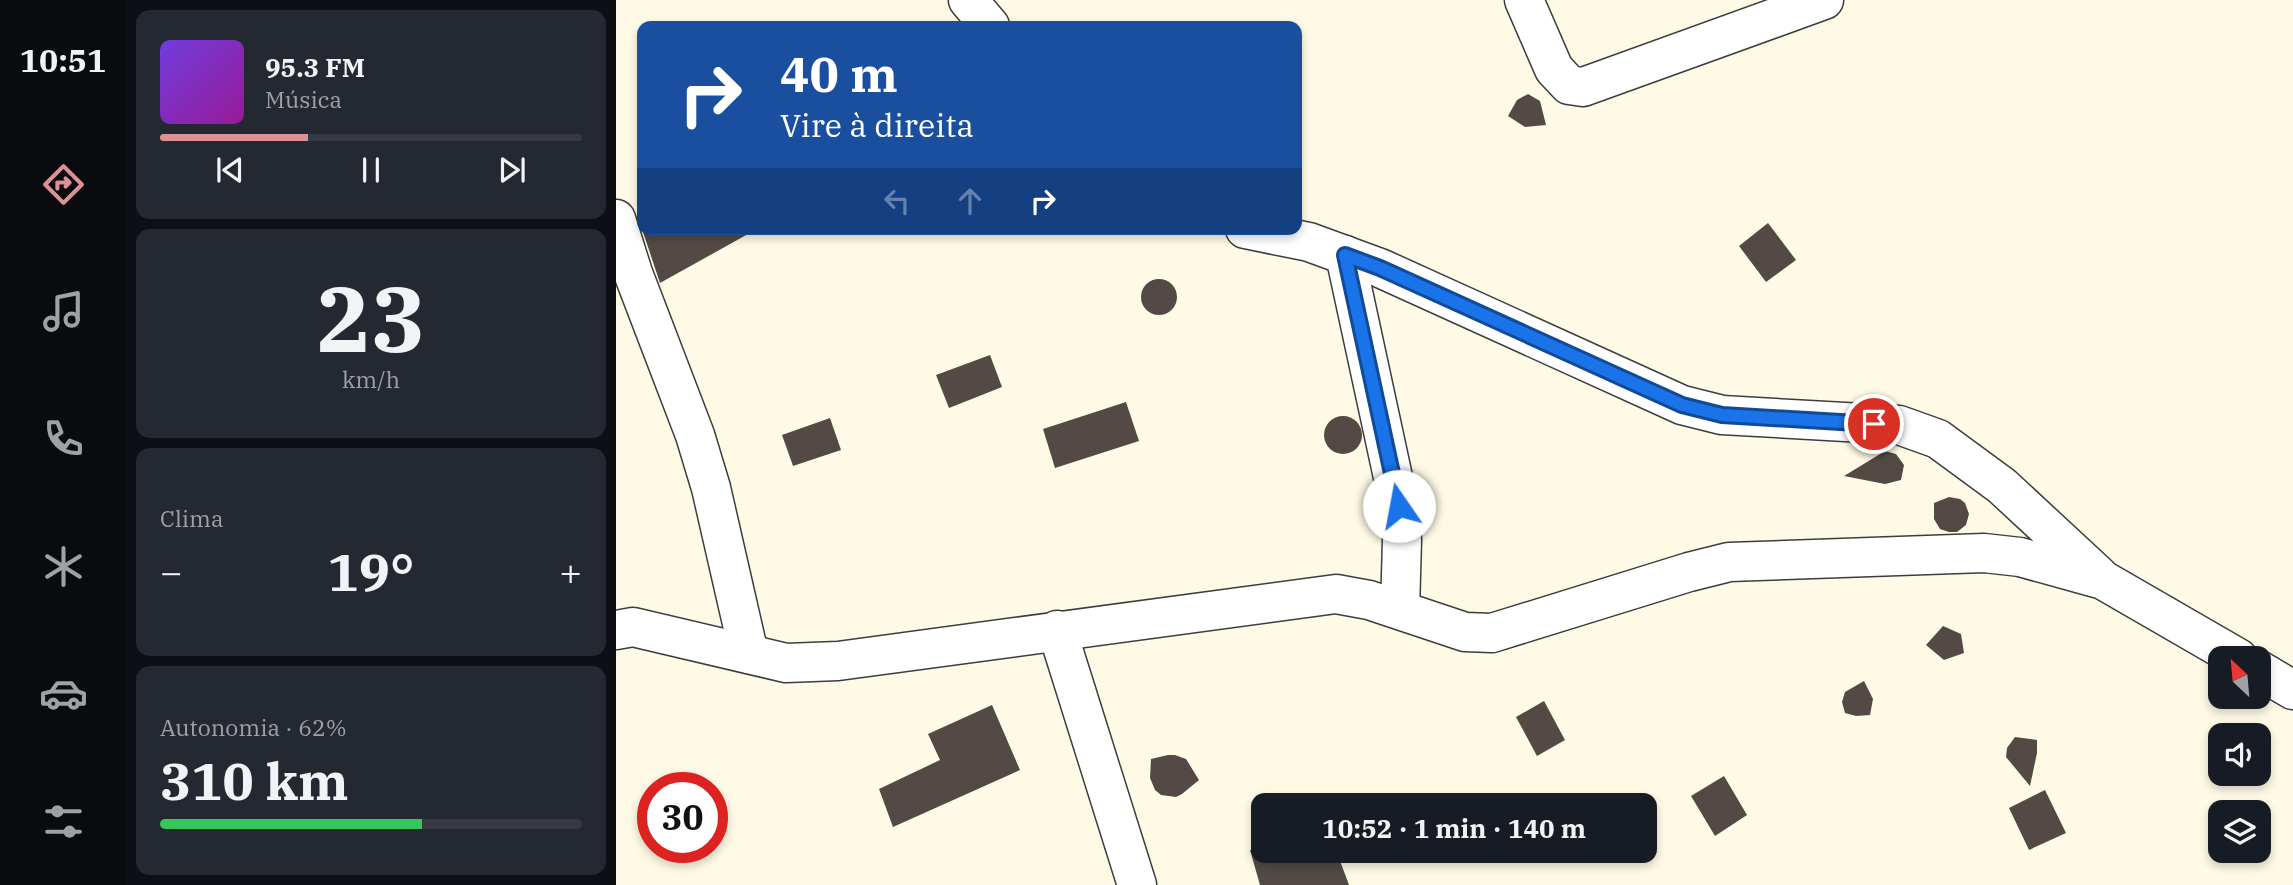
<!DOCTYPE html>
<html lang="pt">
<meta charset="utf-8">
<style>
:root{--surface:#171b24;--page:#242831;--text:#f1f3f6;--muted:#9ea1a6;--line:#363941;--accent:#dd9096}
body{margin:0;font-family:"IBM Plex Serif",serif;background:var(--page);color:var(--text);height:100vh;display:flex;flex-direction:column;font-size:26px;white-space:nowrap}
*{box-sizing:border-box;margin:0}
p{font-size:23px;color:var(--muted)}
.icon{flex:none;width:38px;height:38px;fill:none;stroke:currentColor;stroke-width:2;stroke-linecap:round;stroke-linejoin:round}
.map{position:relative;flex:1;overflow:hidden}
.details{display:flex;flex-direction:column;gap:10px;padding:10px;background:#0d0f14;width:490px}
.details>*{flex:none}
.top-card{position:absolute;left:21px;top:21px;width:665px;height:214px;border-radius:14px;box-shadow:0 4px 10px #0003;background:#1a4fa0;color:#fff;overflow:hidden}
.needle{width:46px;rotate:334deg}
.tools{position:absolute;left:1592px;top:646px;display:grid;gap:14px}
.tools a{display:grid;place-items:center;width:63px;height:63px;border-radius:14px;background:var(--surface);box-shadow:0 4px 10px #0003;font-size:35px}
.speed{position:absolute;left:21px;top:772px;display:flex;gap:14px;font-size:35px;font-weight:700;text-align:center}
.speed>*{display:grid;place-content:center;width:91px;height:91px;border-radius:50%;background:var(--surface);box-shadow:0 4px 10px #0003;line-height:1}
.speed .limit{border:10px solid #d22;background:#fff;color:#111}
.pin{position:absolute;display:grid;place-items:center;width:60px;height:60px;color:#fff;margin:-30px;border:4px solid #fff;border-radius:50%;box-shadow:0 2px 7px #0007}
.me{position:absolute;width:77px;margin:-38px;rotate:348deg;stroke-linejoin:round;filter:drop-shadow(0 0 5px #0008)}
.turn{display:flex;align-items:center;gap:24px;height:147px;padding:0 28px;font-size:32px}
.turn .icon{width:91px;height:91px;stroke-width:2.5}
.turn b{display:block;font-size:49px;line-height:60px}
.lanes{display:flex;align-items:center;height:66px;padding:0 28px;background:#0003;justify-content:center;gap:35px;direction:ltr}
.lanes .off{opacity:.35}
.big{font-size:52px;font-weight:700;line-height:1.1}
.details .widget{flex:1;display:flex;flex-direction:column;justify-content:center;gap:10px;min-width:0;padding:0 24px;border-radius:14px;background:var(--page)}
.details .dial{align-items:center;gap:0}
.dial b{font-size:91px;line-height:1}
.song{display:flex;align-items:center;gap:21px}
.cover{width:84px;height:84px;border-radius:10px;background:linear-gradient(135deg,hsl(260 70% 55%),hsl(300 70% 35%))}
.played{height:7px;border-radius:4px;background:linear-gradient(90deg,var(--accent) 35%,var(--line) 35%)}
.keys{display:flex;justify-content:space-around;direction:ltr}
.heat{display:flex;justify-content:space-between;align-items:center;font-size:38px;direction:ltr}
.charge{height:10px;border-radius:5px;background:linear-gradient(90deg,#34c759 62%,var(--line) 0)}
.trip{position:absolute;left:635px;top:793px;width:406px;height:70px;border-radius:14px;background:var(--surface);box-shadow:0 4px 10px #0003;font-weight:700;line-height:70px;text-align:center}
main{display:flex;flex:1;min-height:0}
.menu{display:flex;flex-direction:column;width:126px;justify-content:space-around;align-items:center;background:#090b0e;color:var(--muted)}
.menu .icon{width:49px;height:49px}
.menu .selected{color:var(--accent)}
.menu b{font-size:32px;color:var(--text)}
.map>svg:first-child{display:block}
</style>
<main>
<nav class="menu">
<b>10:51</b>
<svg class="icon selected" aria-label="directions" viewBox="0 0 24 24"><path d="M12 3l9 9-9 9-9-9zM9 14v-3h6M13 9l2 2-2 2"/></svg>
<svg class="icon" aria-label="music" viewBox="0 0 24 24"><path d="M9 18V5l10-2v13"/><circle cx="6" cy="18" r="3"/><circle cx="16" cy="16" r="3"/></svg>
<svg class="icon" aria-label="phone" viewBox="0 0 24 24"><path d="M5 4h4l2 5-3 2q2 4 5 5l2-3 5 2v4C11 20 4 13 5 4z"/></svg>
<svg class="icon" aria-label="climate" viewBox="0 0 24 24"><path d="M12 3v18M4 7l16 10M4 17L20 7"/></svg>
<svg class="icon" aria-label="car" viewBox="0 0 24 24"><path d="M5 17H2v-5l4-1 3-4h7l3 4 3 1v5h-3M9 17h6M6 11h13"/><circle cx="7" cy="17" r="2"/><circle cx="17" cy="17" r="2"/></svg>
<svg class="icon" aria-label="filters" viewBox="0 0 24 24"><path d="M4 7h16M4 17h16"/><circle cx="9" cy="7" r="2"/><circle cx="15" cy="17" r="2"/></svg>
</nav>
<section class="details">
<div class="widget">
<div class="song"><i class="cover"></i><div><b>95.3 FM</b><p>Música</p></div></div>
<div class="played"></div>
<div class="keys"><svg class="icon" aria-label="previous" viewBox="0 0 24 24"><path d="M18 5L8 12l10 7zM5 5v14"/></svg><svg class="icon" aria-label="pause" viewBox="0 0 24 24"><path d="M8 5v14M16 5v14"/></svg><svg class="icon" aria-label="next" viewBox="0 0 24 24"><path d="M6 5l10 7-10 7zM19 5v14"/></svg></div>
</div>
<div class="widget dial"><b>23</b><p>km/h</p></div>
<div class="widget"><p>Clima</p>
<div class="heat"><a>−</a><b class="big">19°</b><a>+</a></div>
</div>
<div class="widget"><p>Autonomia · 62%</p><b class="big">310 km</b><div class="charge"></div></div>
</section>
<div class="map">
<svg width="1677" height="885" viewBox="0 0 1677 885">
<rect width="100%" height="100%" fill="#fffae6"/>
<!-- building -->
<g fill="#534a45">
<path d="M 912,94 L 924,101 L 930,125 L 909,127 L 892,116 L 901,100 Z"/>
<path d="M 1152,223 L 1180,260 L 1150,282 L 1123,246 Z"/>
<path d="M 26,229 L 141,229 L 44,283 Z"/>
<circle cx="543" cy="297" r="18"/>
<path d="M 374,355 L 386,387 L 333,408 L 320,375 Z"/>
<path d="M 510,402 L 523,441 L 439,468 L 427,429 Z"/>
<circle cx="727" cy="435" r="19"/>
<path d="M 214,418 L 225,450 L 177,466 L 166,435 Z"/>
<path d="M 1269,451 L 1280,454 L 1288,465 L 1285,480 L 1269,484 L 1228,476 Z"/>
<path d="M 1333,497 L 1344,499 L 1349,503 L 1353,514 L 1350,525 L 1341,532 L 1333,532 L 1324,529 L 1318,519 L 1318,503 Z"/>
<path d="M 1327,626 L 1345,634 L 1348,653 L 1328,660 L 1310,645 Z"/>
<path d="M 1248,681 L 1257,699 L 1254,715 L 1240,716 L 1229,713 L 1226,702 L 1229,692 Z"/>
<path d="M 928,701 L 949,740 L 921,756 L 900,717 Z"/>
<path d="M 376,705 L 404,770 L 277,827 L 263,789 L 324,760 L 312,734 Z"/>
<path d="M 1399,737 L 1421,740 L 1421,753 L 1414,786 L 1390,757 L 1391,748 Z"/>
<path d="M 552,755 L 559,755 L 570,759 L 583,780 L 566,794 L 560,797 L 545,795 L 539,790 L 534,778 L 535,759 Z"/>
<path d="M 1108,776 L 1131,815 L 1099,836 L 1075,796 Z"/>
<path d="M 1429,790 L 1450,833 L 1413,850 L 1393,808 Z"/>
<path d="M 634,850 L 720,850 L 733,885 L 644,885 Z"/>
</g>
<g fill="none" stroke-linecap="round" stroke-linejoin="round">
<!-- minor casing -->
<g stroke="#3d3d3d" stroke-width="41">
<g id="minor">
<path d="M 352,0 L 374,26"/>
<path d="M 908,0 L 938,69 L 953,85 L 967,87 L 1208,0"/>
<path d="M 0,219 L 17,273 L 79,435 L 95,488 L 133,654"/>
<path d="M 629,229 L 693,242 L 764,268 L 1066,405 L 1106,415 L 1283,425 L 1322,439 L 1386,486 L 1483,576"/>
<path d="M 729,255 L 783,505 L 786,540 L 784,610"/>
<path d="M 0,630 L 17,627 L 170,663 L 222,661 L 720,594 L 753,600 L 849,632 L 876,633 L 1073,572 L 1113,562 L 1368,553 L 1404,557 L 1487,580 L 1622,658"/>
<path d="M 441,630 L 521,885"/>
<path d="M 1643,670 L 1677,690"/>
</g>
</g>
<!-- minor -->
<use href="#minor" stroke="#fff" stroke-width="38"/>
</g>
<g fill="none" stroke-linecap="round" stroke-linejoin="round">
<!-- route casing -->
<g stroke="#114b97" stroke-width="18">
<path id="route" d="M 783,506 L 729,255 L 764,268 L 1066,405 L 1106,415 L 1258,424"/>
</g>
<!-- route -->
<use href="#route" stroke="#1a73e8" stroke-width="12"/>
</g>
</svg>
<div class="tools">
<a><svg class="needle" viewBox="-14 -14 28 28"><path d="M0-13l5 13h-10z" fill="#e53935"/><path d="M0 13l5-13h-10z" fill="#9ea1a6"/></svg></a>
<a><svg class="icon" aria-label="sound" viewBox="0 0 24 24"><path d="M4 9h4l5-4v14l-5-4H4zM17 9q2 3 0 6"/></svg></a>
<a><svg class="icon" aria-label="layers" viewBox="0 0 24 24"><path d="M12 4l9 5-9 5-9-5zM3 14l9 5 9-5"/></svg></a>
</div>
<div class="speed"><div class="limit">30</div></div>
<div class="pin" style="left:1258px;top:424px;background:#d93025"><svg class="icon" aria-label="arrive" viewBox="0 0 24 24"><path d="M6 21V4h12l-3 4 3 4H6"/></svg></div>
<svg class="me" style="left:783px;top:506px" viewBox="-20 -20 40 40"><circle r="19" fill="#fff"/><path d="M0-13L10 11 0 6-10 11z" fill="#1a73e8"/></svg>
<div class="trip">10:52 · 1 min · 140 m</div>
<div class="top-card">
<div class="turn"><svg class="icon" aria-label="right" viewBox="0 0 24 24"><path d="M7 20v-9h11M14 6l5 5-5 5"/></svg><div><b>40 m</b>Vire à direita</div></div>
<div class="lanes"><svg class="icon off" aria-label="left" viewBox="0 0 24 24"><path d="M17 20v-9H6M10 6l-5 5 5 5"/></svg><svg class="icon off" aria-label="ahead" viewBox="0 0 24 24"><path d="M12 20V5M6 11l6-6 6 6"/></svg><svg class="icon" aria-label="right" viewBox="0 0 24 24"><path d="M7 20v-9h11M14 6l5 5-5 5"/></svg></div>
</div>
</div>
</main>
